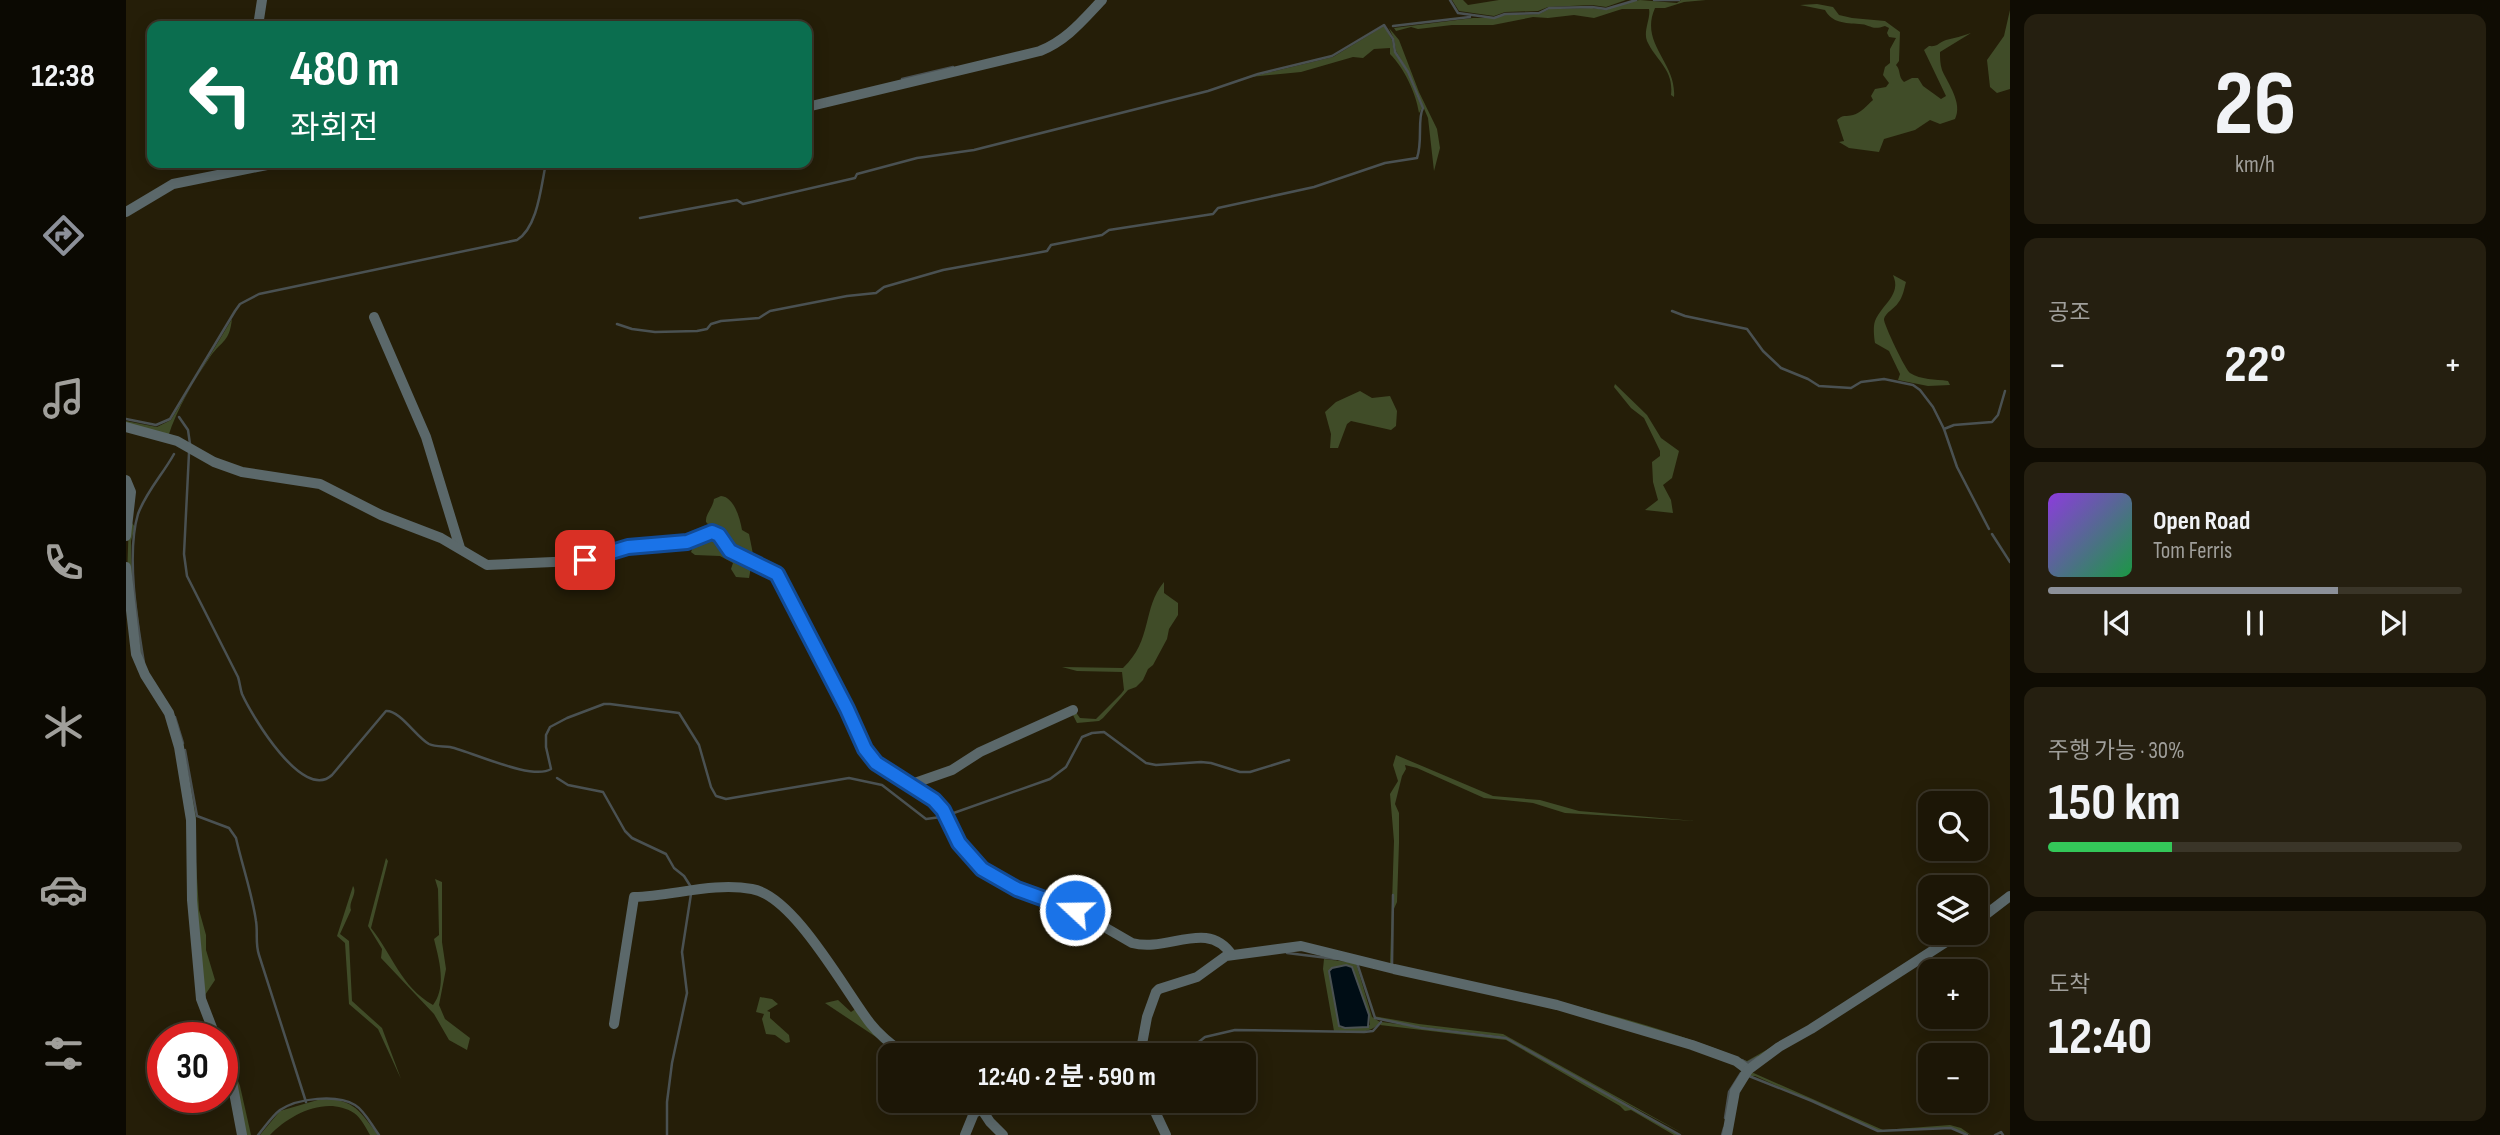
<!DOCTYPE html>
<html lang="ko">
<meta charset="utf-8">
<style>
:root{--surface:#1c1606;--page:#251f10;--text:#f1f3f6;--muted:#a09f9b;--line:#3a3528;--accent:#8c9099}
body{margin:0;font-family:"Sofia Sans Condensed","Noto Sans KR",sans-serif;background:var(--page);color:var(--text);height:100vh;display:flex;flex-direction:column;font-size:26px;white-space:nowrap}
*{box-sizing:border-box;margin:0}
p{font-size:23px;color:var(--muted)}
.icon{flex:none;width:38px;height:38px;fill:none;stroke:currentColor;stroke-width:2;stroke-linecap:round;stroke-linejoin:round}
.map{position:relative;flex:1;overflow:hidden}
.panel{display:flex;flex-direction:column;gap:14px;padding:14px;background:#0f0c03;width:490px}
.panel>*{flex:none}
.banner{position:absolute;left:21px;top:21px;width:665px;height:147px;border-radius:14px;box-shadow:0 4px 18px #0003,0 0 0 2px var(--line);background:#0b6e4f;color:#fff;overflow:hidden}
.buttons{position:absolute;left:1792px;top:791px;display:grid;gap:14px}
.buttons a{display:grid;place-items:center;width:70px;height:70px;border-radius:14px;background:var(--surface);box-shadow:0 4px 18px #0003,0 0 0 2px var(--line);font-size:35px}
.speed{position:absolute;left:21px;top:1022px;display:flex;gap:14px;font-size:35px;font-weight:700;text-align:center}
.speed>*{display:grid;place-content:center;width:91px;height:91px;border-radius:50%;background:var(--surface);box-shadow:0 4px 18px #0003,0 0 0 2px var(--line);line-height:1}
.speed .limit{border:10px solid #d22;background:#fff;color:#111}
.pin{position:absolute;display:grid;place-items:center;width:60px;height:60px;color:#fff;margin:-30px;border-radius:14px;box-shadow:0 4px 10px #0006}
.me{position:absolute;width:77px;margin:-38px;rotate:291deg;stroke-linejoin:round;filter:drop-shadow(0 0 5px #0008)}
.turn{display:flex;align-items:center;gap:24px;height:147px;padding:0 28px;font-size:32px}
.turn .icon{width:91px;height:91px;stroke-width:2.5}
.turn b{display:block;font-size:49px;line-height:60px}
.big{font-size:52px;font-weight:700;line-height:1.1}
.panel .card{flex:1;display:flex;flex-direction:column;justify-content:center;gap:10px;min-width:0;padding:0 24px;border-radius:14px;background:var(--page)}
.panel .dial{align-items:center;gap:0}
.dial b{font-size:91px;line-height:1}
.song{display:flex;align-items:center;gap:21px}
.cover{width:84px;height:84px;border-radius:10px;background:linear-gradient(135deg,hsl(270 70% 55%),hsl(140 70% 35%))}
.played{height:7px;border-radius:4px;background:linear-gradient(90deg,var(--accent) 70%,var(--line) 70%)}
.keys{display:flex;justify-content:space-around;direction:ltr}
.heat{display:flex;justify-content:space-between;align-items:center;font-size:38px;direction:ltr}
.charge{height:10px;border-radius:5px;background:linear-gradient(90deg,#34c759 30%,var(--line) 0)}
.trip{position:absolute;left:752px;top:1043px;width:378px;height:70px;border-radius:14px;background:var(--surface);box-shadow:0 4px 18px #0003,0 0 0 2px var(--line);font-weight:700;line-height:70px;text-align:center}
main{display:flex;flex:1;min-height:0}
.tab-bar{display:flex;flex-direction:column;width:126px;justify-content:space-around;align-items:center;background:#0b0902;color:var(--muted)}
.tab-bar .icon{width:49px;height:49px}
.tab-bar .on{color:var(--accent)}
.tab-bar b{font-size:32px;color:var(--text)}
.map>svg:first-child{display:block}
</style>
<main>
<nav class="tab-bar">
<b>12:38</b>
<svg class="icon on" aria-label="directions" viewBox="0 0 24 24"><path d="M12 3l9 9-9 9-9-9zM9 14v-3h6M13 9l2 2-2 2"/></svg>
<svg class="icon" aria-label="music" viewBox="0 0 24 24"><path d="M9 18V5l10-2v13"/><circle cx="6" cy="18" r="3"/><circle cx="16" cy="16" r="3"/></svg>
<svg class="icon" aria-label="phone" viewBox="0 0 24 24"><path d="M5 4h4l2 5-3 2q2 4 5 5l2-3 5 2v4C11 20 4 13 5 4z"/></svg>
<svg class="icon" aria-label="climate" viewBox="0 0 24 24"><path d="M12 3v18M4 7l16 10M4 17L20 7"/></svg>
<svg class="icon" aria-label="car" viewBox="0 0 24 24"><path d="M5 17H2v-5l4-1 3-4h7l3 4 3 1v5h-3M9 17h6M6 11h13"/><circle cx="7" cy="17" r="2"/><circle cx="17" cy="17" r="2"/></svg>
<svg class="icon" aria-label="filters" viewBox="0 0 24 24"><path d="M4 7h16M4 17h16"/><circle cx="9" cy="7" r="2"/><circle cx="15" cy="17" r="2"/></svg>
</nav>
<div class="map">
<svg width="1884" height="1135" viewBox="0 0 1884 1135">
<rect width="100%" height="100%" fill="#251e08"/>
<!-- green -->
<g fill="#404c28" fill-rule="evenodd">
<path d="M 1326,0 L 1337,0 L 1342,5 L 1373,0 L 1500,0 L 1480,7 L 1466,5 L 1422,7 L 1412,11 L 1379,12 L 1368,16 L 1333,11 Z"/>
<path d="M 1514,0 L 1551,3 L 1555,0 L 1580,0 L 1558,2 L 1539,8 L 1529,8 C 1513,44 1551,62 1548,97 L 1545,95 C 1548,69 1530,61 1521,41 C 1517,31 1525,18 1523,9 L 1496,9 L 1468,18 L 1448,15 L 1422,18 L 1407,17 L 1367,25 L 1326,25 L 1292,29 L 1285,27 L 1270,31 L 1268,28 L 1347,18 L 1368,18 L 1379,15 L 1413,14 L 1423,9 L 1466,8 L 1480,10 L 1502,2 Z"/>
<path d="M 1691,4 L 1707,7 L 1713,15 L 1726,18 L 1759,21 L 1774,32 L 1773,61 L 1770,65 C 1775,70 1772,77 1778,82 L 1786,78 L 1792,78 L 1797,86 L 1815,99 L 1820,96 L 1798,50 L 1803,46 C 1812,47 1812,43 1820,40 C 1828,38 1837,36 1845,33 L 1814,52 C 1814,58 1814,64 1816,70 C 1822,84 1837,103 1829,119 L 1814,124 L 1804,120 L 1789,130 L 1758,139 L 1753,152 L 1723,148 L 1713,142 L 1718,141 L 1711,120 C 1717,114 1720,117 1727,115 C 1735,113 1741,105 1747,100 L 1745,96 L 1749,89 L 1760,87 L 1763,83 L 1757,75 L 1759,67 L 1764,63 L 1764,49 L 1770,38 L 1763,37 L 1761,33 L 1763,28 L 1759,26 C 1745,31 1744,24 1733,24 C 1719,23 1706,23 1699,10 L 1674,5 Z"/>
<path d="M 1884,10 L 1884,89 L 1871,93 L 1864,87 L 1861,60 L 1878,36 Z"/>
<path d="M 1258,26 L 1266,40 L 1268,52 L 1281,72 L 1296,108 L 1293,113 C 1290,93 1278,68 1264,54 L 1264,48 L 1248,49 L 1237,58 L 1227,57 L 1175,72 L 1124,77 L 1207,57 Z"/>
<path d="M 1263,28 L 1273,40 L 1293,92 L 1311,129 L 1314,148 L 1308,171 L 1302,118 L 1282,71 L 1270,51 L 1268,39 Z"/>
<path d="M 1767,275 L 1780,282 C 1778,289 1777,297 1772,303 C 1769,308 1759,313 1758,319 C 1757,323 1780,371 1784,373 C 1795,380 1809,379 1822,381 L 1824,385 L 1802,386 L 1772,380 L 1774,374 L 1763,351 L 1749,343 C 1748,337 1747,326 1749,321 C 1756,304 1776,295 1767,275 Z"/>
<path d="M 106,319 C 103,343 97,339 84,357 C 68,381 51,408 42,437 L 0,425 L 0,421 L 31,427 L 45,420 Z"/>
<path d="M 1489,384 L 1521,415 L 1535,438 L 1553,451 L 1546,478 L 1537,485 L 1545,500 L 1547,513 L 1519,510 L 1532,500 L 1527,482 L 1526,462 L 1534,456 L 1534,451 L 1518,418 L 1505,408 L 1488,387 Z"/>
<path d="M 1234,391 L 1246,398 L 1264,396 L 1271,411 L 1270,426 L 1265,430 L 1225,421 L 1221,424 L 1212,448 L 1204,448 L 1205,434 L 1199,412 L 1210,402 Z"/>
<path d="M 595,496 C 608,497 614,518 616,530 L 623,534 L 628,559 L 606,551 L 580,522 C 579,514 587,508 588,499 Z"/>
<path d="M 3,519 L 9,527 L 5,541 L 5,558 L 18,666 L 52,724 L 58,745 L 55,744 L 14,662 L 1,577 Z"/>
<path d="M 586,534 L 626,562 L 623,578 L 610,577 L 605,569 L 607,563 L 594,556 L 569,555 L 565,552 L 570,540 Z"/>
<path d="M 1038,582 L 1038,593 L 1052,603 L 1052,615 L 1043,629 L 1041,639 L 1027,665 L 1022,669 L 1017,680 L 1010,687 L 1002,690 L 977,718 L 973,721 L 951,723 L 946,713 L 949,711 L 954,718 L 970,719 L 995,694 L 998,690 L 996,672 L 951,671 L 936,667 L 997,668 C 1027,640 1016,608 1038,582 Z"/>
<path d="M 58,750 L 70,817 L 69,845 L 73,910 L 80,935 L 80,950 L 89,980 L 79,995 L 81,1006 L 96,1038 L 91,1038 L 77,1005 Z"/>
<path d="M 1270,755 L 1367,796 L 1414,800 L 1453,811 L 1569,821 L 1439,813 L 1407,803 L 1358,798 L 1291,768 L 1279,765 L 1280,769 L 1276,776 L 1269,804 L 1273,813 L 1273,843 L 1271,902 L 1267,911 L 1267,965 C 1387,991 1508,1014 1621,1061 L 1681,1027 L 1624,1067 L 1599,1055 L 1264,964 L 1268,841 L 1264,794 L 1272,781 L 1267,765 Z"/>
<path d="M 260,858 L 262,861 L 245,928 C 266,954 275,987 307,1005 C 321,986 313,960 308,939 L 313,935 L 312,889 L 309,879 L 316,882 L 316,942 L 320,969 L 313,1005 L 319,1019 L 344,1038 L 341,1050 L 323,1040 L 308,1014 L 255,958 L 256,949 L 242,926 Z"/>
<path d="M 227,886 C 232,893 222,902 225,910 L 214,934 L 223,941 L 226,1001 L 256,1028 L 275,1079 L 252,1029 L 223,1004 L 219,943 L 211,936 Z"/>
<path d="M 1198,959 L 1230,963 L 1246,1017 L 1254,1022 C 1244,1036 1223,1031 1208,1031 L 1197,969 ZM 1226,967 L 1243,1015 L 1244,1025 L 1215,1028 L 1213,1026 L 1203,971 Z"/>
<path d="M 634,997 L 646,999 L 652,1004 L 641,1011 L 644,1012 L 644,1018 L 663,1035 L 664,1042 L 660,1043 L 649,1035 L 640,1034 L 636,1019 L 638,1014 L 630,1012 Z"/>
<path d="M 712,1000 L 725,1012 L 731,1008 L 753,1039 L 699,1003 Z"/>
<path d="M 1247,1016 L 1293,1024 L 1377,1034 L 1560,1135 L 1473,1089 L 1380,1037 L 1296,1027 L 1256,1020 Z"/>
<path d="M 1256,1022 L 1380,1038 L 1553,1135 L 1548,1135 L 1505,1110 L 1499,1111 L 1494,1106 L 1380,1040 L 1254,1025 Z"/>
<path d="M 96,1039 L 114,1086 L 125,1135 L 117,1135 L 96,1052 Z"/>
<path d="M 1623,1071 L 1757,1130 L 1824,1125 L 1835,1128 L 1845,1135 L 1825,1128 L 1752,1131 L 1629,1076 L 1622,1076 Z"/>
<path d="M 195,1099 C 227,1098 234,1111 252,1135 L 244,1135 C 240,1128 235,1118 228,1113 C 200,1095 163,1115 144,1135 L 134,1135 L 154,1111 Z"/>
</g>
<!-- water -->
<path fill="#000d15" stroke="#4a5152" stroke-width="2" d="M 1220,965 L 1226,967 L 1243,1015 L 1242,1027 L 1219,1028 L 1213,1026 L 1203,971 L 1206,968 Z"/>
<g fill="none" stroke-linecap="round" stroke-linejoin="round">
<!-- stream -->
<g stroke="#4a5152" stroke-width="2.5">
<path d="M 1324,0 L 1332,13 L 1368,18 L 1379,14 L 1413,13 L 1423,8 L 1466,7 L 1480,9 L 1510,0"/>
<path d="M 1528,0 L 1553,0"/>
<path d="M 1267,26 L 1344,17"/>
<path d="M 776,79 L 827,67"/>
<path d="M 1546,311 L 1559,316 L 1621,329 L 1637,351 L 1655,368 L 1682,379 L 1693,386 L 1725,388 L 1735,382 L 1758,379 L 1787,385 L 1794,390 L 1807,407 L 1818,429"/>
<path d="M 491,324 L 506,329 L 529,332 L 571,331 L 581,329 L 585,324 L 595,321 L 633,318 L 644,311 L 721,296 L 750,293 L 758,287 L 817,270 L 921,251 L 925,245 L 976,235 L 983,230 L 1087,214 L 1092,208 L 1188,187 L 1259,163 L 1291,158 C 1297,141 1291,119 1297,108 L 1282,72 L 1269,52 L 1267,39 L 1258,25 L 1206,56 L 1132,74 L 1082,91 L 848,150 L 791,158 L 731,174 L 729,178 L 617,204 L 611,200 L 514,218"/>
<path d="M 53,417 L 62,430 L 64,444"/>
<path d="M 0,419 L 30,425 L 44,419 L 109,311 L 114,304 L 133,294 L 391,240 C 412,227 415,186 420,163"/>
<path d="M 63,453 L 58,554 L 61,576 L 112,677 C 114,683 114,688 116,694 C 126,716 177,802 206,775 L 260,711 C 274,710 290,737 303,744 C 309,747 318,746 324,747 C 347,752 406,781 425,769 L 420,747 L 420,735 L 424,727 L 441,718 L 478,704 L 484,704 L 553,713 L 573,745 L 585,787 L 590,796 L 600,799 L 723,778 L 756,785 L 800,819 L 815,817"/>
<path d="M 1863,529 L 1831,467 L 1818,429 L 1828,425 L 1866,422 L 1872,415 L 1879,391"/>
<path d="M 1866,534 L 1884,562"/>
<path d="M 18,663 C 11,621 0,554 12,514 C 20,492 37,474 48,454"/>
<path d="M 49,717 L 57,743"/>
<path d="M 59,750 L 71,816 L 103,828 L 110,838 C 116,865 126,893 130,921 C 132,933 129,943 133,955 L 180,1102"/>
<path d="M 431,778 L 442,785 L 477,792 L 499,831 L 506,838 L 540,854 L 548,868 L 558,876 L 565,887"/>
<path d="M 822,815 L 924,779 L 940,767 L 956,737 L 966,733 L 978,732 L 1020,763 L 1030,765 L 1075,762 L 1085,763 L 1114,772 L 1124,772 L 1163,760"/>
<path d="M 1161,953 L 1210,959"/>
<path d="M 1231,963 L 1249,1018 L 1296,1028 L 1380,1038 L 1554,1135"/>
<path d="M 1266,965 L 1267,895"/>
<path d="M 1018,1053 L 1069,1045 L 1079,1037 L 1109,1030 L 1238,1032 L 1247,1031 L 1255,1022"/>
<path d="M 1616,1060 L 1621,1063 L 1632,1057"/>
<path d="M 1623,1076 L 1686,1101 L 1752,1131 L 1825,1128 L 1841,1135"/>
<path d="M 1599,1118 L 1603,1092 L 1615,1073"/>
<path d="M 132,1135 C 139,1127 146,1116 154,1110 C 172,1098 211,1094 229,1105 C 239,1111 246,1126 253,1135"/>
<path d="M 541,1135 L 541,1102 L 546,1063 L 561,993 L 556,952 L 565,894"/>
<path d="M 1596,1135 L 1598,1128"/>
<path d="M 1869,1135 L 1875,1132 L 1877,1135"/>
</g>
<!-- minor -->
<g stroke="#5b686a" stroke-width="10">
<path d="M 132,26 L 136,0"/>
<path d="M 681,107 L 914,51 C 941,40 956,21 976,0"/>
<path d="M 0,212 L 47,184 L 151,163"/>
<path d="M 248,317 L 300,437 L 334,548"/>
<path d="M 0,427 L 51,441 L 88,462 L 116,472 L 194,484 L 255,515 L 315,538 L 361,565 L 450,561 L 502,547 L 561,542 L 590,532 L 605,551 L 651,574 L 721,709 L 743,756 L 763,773 L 808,800 L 817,810 L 833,843 L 856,869 L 891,889 L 949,910 L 1006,943 C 1042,953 1081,918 1106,955"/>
<path d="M 0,480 L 5,492 L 0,536"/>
<path d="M 0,567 L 10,654 L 19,675 L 43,713 L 53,747 L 65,820 L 66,900 L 75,999 L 90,1038"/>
<path d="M 783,785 L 826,770 L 854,752 L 947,710"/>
<path d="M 1850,922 L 1884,896"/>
<path d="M 488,1024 L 508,897 C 547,896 587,882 626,889 C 668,896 718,989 744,1023 C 754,1036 767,1046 780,1055"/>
<path d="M 96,1055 L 107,1087 L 116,1135"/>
<path d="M 1014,1055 L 1021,1017 L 1030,992 L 1033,989 L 1071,977 L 1100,956 L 1175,946 L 1268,969 L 1431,1005 L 1566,1045 L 1610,1061 L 1622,1070"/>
<path d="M 850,1101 L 864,1122 L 877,1135"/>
<path d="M 1024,1101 L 1040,1135"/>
<path d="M 839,1135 L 848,1113 L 856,1109"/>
<path d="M 1601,1135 L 1609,1091 L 1622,1070 L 1653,1047 L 1685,1029 L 1834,933"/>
</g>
</g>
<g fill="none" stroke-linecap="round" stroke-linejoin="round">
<!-- route casing -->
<g stroke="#114b97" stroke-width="18">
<path id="route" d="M 459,560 L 502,547 L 561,542 L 586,532 L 593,535 L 604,551 L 651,574 L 721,709 L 739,749 L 750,763 L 808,800 L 817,810 L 833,843 L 856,869 L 891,889 L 949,910"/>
</g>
<!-- route -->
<use href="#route" stroke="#1a73e8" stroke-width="12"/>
</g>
</svg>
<div class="buttons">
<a><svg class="icon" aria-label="search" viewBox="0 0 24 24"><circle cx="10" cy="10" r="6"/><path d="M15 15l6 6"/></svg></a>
<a><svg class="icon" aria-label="layers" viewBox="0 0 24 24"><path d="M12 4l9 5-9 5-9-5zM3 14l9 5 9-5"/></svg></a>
<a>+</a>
<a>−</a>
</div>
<div class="speed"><div class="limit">30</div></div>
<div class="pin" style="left:459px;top:560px;background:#d93025"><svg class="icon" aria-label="arrive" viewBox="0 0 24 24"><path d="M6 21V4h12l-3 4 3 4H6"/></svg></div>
<svg class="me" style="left:949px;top:910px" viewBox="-20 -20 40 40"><circle r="17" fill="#1a73e8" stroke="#fff" stroke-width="3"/><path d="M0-11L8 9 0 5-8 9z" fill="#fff"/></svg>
<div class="trip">12:40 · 2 분 · 590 m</div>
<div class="banner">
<div class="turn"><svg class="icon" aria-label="left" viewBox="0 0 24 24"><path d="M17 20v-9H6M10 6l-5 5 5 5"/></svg><div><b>480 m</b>좌회전</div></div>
</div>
</div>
<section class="panel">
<div class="card dial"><b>26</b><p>km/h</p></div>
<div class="card"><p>공조</p>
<div class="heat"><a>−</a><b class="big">22°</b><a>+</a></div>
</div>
<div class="card">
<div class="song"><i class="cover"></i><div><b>Open Road</b><p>Tom Ferris</p></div></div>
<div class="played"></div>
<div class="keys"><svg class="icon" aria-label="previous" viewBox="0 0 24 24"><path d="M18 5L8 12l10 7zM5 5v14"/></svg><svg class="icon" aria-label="pause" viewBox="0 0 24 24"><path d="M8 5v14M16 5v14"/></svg><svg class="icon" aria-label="next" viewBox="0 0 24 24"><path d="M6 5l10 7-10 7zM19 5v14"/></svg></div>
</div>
<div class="card"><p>주행 가능 · 30%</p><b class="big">150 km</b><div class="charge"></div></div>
<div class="card"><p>도착</p><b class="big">12:40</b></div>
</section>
</main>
